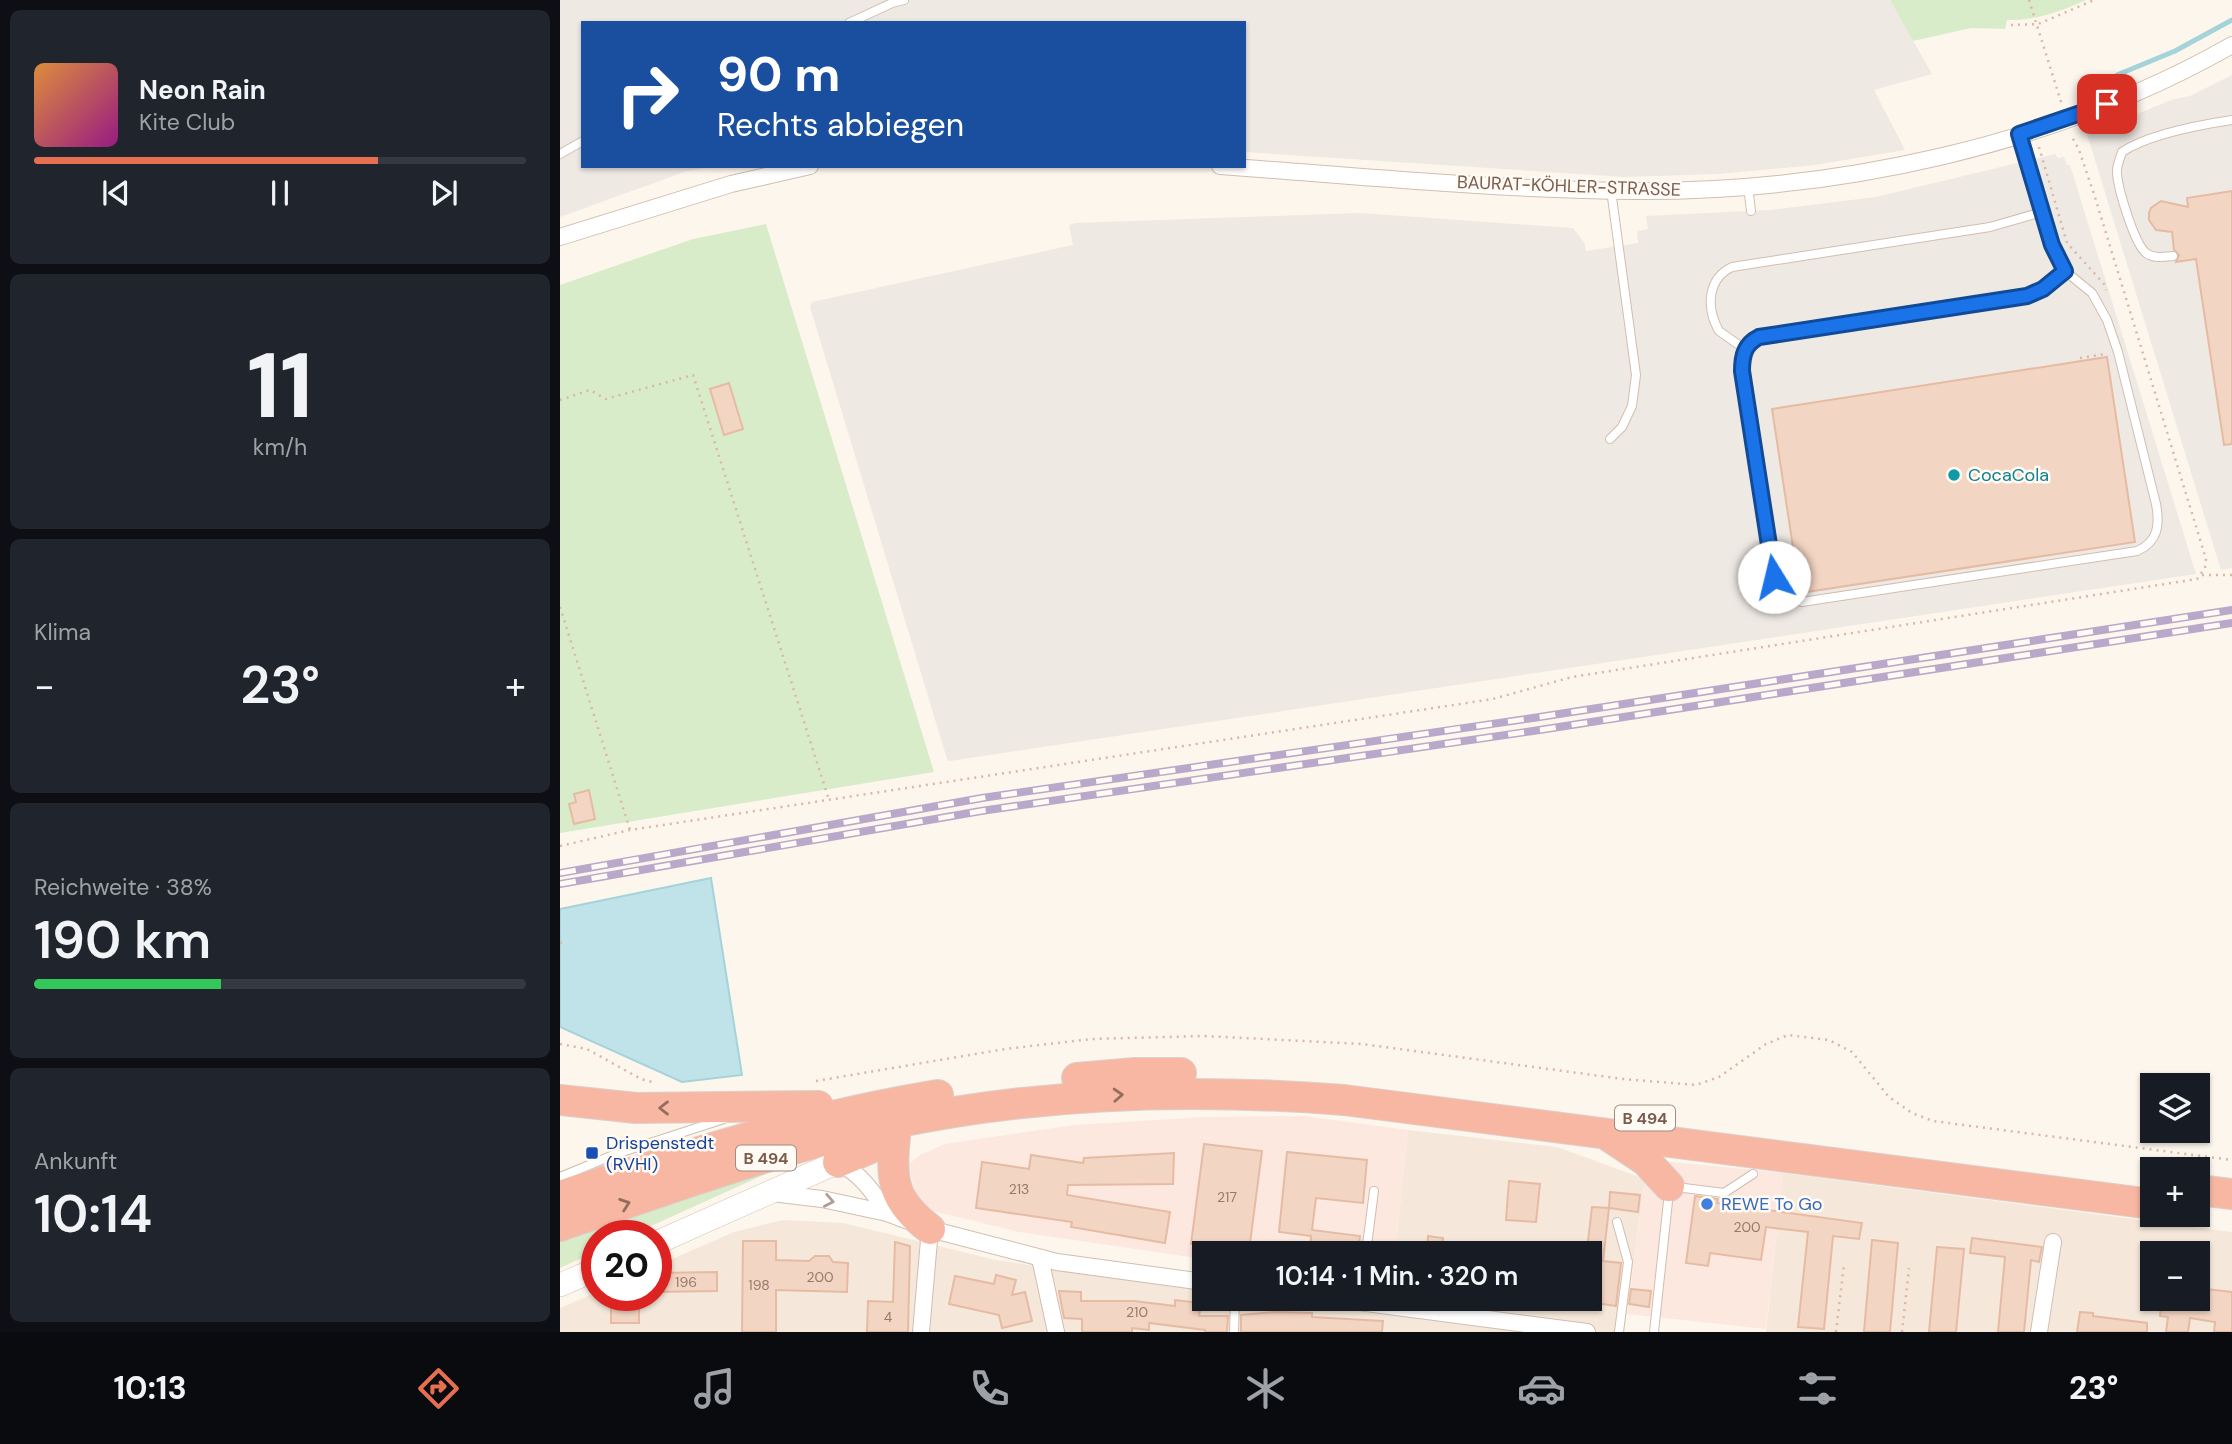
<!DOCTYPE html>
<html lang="de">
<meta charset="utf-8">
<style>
:root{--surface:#171b24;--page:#20242c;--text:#f1f3f6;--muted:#9ea1a6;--line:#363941;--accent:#e76f51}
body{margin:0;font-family:"DM Sans",sans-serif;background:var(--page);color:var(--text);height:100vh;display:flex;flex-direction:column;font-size:26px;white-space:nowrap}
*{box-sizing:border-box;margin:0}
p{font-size:23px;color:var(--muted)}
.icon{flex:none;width:38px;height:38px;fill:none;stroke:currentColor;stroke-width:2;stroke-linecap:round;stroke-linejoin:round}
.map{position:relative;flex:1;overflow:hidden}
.sheet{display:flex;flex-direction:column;gap:10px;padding:10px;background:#0d0f14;width:560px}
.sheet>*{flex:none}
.banner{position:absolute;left:21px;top:21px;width:665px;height:147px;border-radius:0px;box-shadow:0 2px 5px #0004;background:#1a4fa0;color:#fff;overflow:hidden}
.tools{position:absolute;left:1580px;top:1073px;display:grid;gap:14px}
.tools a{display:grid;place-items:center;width:70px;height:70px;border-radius:0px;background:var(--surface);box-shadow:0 2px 5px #0004;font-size:35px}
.speed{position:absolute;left:21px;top:1220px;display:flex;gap:14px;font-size:35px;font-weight:700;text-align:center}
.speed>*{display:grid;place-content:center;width:91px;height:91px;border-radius:50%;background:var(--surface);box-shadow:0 2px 5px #0004;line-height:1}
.speed .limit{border:10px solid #d22;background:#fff;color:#111}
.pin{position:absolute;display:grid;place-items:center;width:60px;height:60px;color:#fff;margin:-30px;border-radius:14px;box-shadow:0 4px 10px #0006}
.me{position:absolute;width:77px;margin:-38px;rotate:351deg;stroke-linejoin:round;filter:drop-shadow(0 0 5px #0008)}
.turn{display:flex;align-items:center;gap:24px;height:147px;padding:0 21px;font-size:32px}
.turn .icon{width:91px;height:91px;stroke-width:2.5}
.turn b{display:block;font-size:49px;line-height:60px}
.big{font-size:52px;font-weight:600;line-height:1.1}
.sheet .card{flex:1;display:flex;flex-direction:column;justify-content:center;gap:10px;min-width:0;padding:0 24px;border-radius:10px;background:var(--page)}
.sheet .dial{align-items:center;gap:0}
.dial b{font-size:91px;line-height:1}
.song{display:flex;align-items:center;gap:21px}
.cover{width:84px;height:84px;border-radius:10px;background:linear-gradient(135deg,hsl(30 70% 55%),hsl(310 70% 35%))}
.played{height:7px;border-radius:4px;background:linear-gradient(90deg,var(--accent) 70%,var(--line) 70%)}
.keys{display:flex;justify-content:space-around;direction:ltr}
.heat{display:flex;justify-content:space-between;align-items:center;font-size:38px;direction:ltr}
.charge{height:10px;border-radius:5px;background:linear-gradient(90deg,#34c759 38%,var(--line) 0)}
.trip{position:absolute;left:632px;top:1241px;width:410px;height:70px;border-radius:0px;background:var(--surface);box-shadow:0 2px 5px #0004;font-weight:600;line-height:70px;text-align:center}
.dock{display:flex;height:112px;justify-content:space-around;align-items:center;background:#090b0e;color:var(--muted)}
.dock .icon{width:49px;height:49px}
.dock .on{color:var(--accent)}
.dock b{font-size:32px;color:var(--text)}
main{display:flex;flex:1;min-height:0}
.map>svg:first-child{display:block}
</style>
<main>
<section class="sheet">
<div class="card">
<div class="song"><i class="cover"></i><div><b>Neon Rain</b><p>Kite Club</p></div></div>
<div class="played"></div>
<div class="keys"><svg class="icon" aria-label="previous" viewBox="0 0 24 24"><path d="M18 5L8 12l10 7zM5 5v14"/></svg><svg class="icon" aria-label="pause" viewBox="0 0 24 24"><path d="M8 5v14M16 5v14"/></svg><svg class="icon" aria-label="next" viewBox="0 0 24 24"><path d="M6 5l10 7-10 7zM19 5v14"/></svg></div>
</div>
<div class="card dial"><b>11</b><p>km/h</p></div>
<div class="card"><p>Klima</p>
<div class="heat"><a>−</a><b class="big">23°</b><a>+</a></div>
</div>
<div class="card"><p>Reichweite · 38%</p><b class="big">190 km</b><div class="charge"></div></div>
<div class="card"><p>Ankunft</p><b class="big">10:14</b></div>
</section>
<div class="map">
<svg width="1672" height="1332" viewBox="0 0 1672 1332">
<rect width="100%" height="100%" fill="#fdf6ec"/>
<!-- residential -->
<g fill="#f5e8da" fill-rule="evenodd">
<path d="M 848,1130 L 997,1147 L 1085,1179 L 1064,1332 L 0,1332 L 0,1308 L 37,1292 L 37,1295 L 96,1295 L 96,1266 L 174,1232 L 222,1220 L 283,1223 L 436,1260 L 644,1291 L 644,1298 L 700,1299 L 827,1315 L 830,1299 L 1029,1298 L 1029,1253 L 835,1253 Z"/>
<path d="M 1223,1173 L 1672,1232 L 1672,1332 L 1206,1332 ZM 1592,1253 L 1638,1253 L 1638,1298 L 1592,1298 Z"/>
</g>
<!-- commercial -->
<g fill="#fde8e0">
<path d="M 744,1116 L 848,1130 L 835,1253 L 644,1253 L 644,1259 L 459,1232 L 365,1209 L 353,1185 L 349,1164 L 360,1155 L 385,1144 L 514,1125 L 644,1117 Z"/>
<path d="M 1104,1161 L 1223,1173 L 1206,1329 L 1067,1314 L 1085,1179 Z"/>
</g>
<!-- industrial -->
<g fill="#efe9e4">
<path d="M 0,0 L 1330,0 L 1372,74 L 1314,90 L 1345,150 L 1255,165 L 1159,174 L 1064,177 L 684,152 L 684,23 L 23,23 L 23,166 L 159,166 L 127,171 L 0,217 Z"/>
<path d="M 1672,75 L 1672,568 L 1661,570 L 1527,134 L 1614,99 L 1630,96 Z"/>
<path d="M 1495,154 L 1498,158 L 1504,157 L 1507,165 L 1510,165 L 1636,574 L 390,761 L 387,759 L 250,307 L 252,302 L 513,245 L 509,225 L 515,223 L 800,213 L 1013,228 L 1024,242 L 1026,251 L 1078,243 L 1077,231 L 1088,229 L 1086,216 L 1210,210 L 1316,197 Z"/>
</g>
<!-- green -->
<g fill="#d8ecc9">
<path d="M 1330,0 L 1526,0 C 1502,11 1474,21 1447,20 L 1445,29 L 1411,28 L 1353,41 Z"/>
<path d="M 206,224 L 374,772 L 0,833 L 0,285 L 133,239 Z"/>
<path d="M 230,1163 L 71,1235 L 37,1236 L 37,1251 L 0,1268 L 0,1237 Z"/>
</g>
<!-- water -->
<path fill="#bfe3e8" stroke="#a5d3da" stroke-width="2" d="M 151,878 L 182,1075 L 122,1082 L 0,1027 L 0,909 Z"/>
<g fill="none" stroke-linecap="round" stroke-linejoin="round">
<!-- stream -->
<path stroke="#a5d3da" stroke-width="5" d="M 1557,75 L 1615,51 L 1672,20"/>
</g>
<!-- building -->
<g fill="#f3d5c3" stroke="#e6bba3" stroke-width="2">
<path d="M 1672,191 L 1672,444 L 1664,445 L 1636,259 L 1616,262 L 1619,255 L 1614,250 L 1612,232 L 1596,230 L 1589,220 L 1589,213 L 1591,208 L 1601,201 L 1628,207 L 1627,198 Z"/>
<path d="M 1547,357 L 1575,542 L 1240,593 L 1212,409 Z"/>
<path d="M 169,383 L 183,429 L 164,435 L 150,389 Z"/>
<path d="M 29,790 L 35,819 L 14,824 L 9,804 L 16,802 L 14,794 Z"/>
<path d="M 644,1144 L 702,1151 L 689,1251 L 631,1244 Z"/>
<path d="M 727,1152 L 807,1160 L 803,1203 L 756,1198 L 752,1230 L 800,1236 L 798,1253 L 750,1253 L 751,1236 L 719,1232 Z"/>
<path d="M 614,1153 L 613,1184 L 508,1185 L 507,1195 L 610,1212 L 605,1243 L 511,1227 L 512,1222 L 416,1208 L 422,1162 L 469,1169 L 471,1155 L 523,1163 L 524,1158 Z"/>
<path d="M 949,1181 L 980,1184 L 976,1222 L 946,1220 Z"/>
<path d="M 1050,1192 L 1080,1195 L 1078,1212 L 1049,1208 Z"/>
<path d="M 1135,1196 L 1158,1199 L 1157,1203 L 1302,1223 L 1299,1239 L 1273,1236 L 1264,1329 L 1238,1327 L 1248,1232 L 1206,1227 L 1201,1260 L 1150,1253 L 1148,1266 L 1126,1263 Z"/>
<path d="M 1032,1207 L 1049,1208 L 1043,1261 L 1061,1263 L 1056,1306 L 1029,1302 L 1027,1250 Z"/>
<path d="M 868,1236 L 883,1238 L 881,1253 L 867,1253 Z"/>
<path d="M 1412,1238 L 1482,1247 L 1479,1262 L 1471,1260 L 1464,1332 L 1438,1332 L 1445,1257 L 1410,1253 Z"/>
<path d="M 1312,1240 L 1338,1243 L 1330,1332 L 1304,1332 Z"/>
<path d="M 183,1241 L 216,1241 L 216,1260 L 249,1261 L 255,1256 L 269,1256 L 273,1262 L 288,1263 L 287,1292 L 216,1290 L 216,1332 L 182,1332 Z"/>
<path d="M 335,1242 L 350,1246 L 348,1332 L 307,1332 L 308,1301 L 333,1302 Z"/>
<path d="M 1377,1247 L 1404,1249 L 1396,1332 L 1369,1332 Z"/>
<path d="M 157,1272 L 157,1291 L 96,1292 L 96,1273 Z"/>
<path d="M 436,1275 L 456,1280 L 452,1295 L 465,1292 L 472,1321 L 442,1328 L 439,1315 L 389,1304 L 395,1276 L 434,1284 Z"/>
<path d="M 1638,1288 L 1672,1292 L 1672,1332 L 1654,1332 L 1655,1322 L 1630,1318 L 1628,1332 L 1606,1332 L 1608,1317 L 1600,1316 L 1602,1298 L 1638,1298 Z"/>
<path d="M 1071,1289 L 1091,1291 L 1089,1307 L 1069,1304 Z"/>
<path d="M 499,1291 L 521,1292 L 521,1301 L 574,1301 L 615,1306 L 615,1300 L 641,1303 L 639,1316 L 668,1316 L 667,1332 L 645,1332 L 645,1330 L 589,1323 L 589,1330 L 572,1328 L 572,1332 L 522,1332 L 522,1319 L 504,1318 Z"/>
<rect x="51" y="1295" width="28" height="28"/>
<path d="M 715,1312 L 752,1313 L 752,1317 L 823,1321 L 822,1332 L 681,1332 L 681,1315 Z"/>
<path d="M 1520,1312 L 1533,1313 L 1533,1316 L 1587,1323 L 1587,1332 L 1517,1332 Z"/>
</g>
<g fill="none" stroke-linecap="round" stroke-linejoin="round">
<!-- lane casing -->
<g stroke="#d1beb0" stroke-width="10">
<g id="lane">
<path d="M 289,23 L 332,3 L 344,0"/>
<path d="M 1459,135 L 1492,245 L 1505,271 L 1483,289 L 1467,296 L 1199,337 C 1185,344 1182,356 1182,371 L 1214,577 L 1224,596 L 1242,602 L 1577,551 C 1598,542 1600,525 1596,504 L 1558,352 L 1547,320 L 1532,293 L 1505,271"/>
<path d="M 0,154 L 23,141"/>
<path d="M 1188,186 L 1191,211"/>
<path d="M 1613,256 C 1604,257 1594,259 1586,253 C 1574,243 1556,184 1557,169 C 1558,163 1560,158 1562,152 C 1589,134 1639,125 1672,120"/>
<path d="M 1186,350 L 1159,331 C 1146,308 1147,279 1172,267 L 1430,227 L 1482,212"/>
<path d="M 1050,439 L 1062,427 L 1072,406 L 1076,375 L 1051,190"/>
<path d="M 0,1177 L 56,1154 L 164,1119"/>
<path d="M 1116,1187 L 1164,1193 L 1193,1174"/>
<path d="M 1057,1222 L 1068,1262 L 1059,1332"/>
<path d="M 806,1253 L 814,1191"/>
<path d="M 674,1332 L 675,1298"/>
<path d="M 1094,1332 L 1109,1192"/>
</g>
</g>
<!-- street casing -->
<g stroke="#d1beb0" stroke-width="18">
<g id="street">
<path d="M 660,166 C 798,176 938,190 1077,191 C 1277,192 1497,145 1672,45"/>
<path d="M 0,237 L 171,184 L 250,166"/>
<path d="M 278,1162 C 302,1175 313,1192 327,1213"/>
<path d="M 212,1193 L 262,1199 L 327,1213 L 370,1229 L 497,1262 L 644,1282"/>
<path d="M 480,1258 L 496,1332"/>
<path d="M 768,1298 L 1027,1332"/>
<path d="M 361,1332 L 370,1229"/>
<path d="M 1479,1332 L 1493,1242"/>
</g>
</g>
<!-- secondary casing -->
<g stroke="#d6c0b0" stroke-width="24">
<g id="secondary">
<path d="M 96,1243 L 278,1162"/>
<path d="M 0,1285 L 37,1269"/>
</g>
</g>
<!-- highway casing -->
<g stroke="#dad1cd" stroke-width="32">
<g id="highway">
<path d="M 517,1078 L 575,1073 L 621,1073"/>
<path d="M 0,1100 L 76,1108 L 258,1106"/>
<path d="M 1047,1135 L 1086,1161 L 1109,1186"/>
<path d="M 335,1138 C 330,1181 334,1202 370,1229"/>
<path d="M 278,1162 L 332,1139"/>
<path d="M 1638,1190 L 1672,1194"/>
<path d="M 0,1196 C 125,1155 248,1116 378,1095"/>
<path d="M 0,1226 C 109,1189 218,1149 330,1124 C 479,1092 631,1088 784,1100 L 1592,1204"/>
</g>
</g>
<!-- path -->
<g stroke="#d9b8a5" stroke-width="2.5" stroke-dasharray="2 5" stroke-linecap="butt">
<path d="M 1469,0 L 1502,105"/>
<path d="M 1451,25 L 1478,24 L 1534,0"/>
<path d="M 1479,147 L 1507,243 L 1544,284 L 1546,290"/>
<path d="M 1520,358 L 1545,354"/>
<path d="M 0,400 L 30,390 L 46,399 L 133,375 L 269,800"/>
<path d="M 1642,575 L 1672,575"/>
<path d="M 0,607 L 70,830"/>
<path d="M 0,846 L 70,830 L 933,699 L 1012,677 L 1637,579 L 1645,568 L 1646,559 L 1534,194 L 1519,150 L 1511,135"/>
<path d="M 0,943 L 6,942"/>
<path d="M 0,1044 L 27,1049 L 81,1079 L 96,1083"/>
<path d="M 256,1081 L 445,1049 L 532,1039 L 644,1036 L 802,1044 L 1063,1079 L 1136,1085 L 1159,1077 L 1206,1044 L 1228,1035 L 1269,1040 L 1292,1052 L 1329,1097 L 1352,1113 L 1373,1121 L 1672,1160"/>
<path d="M 1276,1332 L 1284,1264"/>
<path d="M 1342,1332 L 1349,1268"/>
</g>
<!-- lane -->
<use href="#lane" stroke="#fff" stroke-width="8"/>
<!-- street -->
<use href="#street" stroke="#fff" stroke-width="16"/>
<!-- secondary -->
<use href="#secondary" stroke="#fff" stroke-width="23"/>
<!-- highway -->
<use href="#highway" stroke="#f7b7a3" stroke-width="30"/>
<!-- rail casing -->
<g stroke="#b9a8c9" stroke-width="8">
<g id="rail">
<path d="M 0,873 L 422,798 L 973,718 L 1672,610"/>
<path d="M 0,884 L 421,811 L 973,731 L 1672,623"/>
</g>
</g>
<!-- rail -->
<use href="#rail" stroke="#fffaf3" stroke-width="5" stroke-dasharray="16" stroke-linecap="butt"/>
</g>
<!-- one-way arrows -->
<defs><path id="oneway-chevron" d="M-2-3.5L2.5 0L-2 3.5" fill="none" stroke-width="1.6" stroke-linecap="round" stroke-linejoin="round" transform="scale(1.75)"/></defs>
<g stroke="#936e5e">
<use href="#oneway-chevron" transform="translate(558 1095) rotate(-3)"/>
<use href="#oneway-chevron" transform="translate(104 1108) rotate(180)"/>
<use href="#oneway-chevron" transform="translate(65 1204) rotate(-19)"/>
</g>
<use stroke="#af9d94" href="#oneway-chevron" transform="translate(269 1201) rotate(11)"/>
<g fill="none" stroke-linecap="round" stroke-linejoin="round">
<!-- route casing -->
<g stroke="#114b97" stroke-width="18">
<path id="route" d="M 1214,577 L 1182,371 C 1182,355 1185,344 1199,337 L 1467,296 L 1483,289 L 1505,271 L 1492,245 L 1459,134 L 1547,104"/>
</g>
<!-- route -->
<use href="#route" stroke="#1a73e8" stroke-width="12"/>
</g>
<!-- markers -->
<circle fill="#0f9aa8" stroke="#fffaf3" stroke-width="2.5" cx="1394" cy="475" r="7"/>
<rect fill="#1a4fb4" stroke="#fffaf3" stroke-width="2.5" x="25" y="1146" width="14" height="14" rx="3.5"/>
<circle fill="#3f7fe0" stroke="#fffaf3" stroke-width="2.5" cx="1147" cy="1204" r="7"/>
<g text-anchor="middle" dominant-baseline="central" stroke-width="5" stroke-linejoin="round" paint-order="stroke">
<!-- number labels -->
<g font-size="14" fill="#987a6a">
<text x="459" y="1189">213</text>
<text x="667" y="1197">217</text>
<text x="1187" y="1227">200</text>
<text x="260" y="1277">200</text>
<text x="126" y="1282">196</text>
<text x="199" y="1285">198</text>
<text x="577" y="1312">210</text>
<text x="328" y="1317">4</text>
</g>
<!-- shield labels -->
<g fill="#fffaf3" stroke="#a28b7f" stroke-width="2">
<rect x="1055" y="1105.5" width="60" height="25" rx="5"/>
<rect x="176" y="1145.5" width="60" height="25" rx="5"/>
</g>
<g font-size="16" font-weight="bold" fill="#7a5c4d">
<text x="1085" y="1118">B 494</text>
<text x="206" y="1158">B 494</text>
</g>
<!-- street labels -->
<g font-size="18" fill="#7a5c4d" stroke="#fffaf3">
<text transform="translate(1009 186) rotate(2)">BAURAT-KÖHLER-STRASSE</text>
</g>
<!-- culture labels -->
<g font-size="18" fill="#0d838f" stroke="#fffaf3" text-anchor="start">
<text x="1408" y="475">CocaCola</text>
</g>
<!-- transit labels -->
<g font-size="18" fill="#164399" stroke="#fffaf3" text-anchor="start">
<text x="46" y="1143">Drispenstedt<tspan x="46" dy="21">(RVHI)</tspan></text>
</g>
<!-- shop labels -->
<g font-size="18" fill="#366cbe" stroke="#fffaf3" text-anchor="start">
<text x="1161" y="1204">REWE To Go</text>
</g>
</g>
</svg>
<div class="tools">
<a><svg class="icon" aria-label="layers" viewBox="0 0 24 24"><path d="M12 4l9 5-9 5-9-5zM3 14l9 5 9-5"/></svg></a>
<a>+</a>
<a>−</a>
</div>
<div class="speed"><div class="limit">20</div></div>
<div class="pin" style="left:1547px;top:104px;background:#d93025"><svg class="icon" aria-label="arrive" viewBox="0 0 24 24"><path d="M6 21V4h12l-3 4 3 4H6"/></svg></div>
<svg class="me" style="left:1214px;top:577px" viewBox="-20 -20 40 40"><circle r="19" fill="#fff"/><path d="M0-13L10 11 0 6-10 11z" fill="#1a73e8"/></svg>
<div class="trip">10:14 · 1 Min. · 320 m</div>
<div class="banner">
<div class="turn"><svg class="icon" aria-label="right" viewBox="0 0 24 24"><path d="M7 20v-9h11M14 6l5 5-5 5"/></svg><div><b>90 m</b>Rechts abbiegen</div></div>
</div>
</div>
</main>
<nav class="dock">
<b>10:13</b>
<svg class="icon on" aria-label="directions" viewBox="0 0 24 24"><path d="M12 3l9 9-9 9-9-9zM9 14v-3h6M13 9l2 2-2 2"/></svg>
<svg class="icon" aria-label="music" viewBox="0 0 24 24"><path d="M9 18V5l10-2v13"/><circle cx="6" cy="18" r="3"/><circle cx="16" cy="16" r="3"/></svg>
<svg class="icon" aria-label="phone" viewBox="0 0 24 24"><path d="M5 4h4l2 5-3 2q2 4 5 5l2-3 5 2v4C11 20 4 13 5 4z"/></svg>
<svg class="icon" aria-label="climate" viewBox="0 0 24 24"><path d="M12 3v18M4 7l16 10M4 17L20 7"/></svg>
<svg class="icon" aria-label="car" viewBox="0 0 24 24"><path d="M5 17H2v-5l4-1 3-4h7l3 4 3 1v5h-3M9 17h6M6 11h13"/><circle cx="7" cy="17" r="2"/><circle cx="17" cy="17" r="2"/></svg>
<svg class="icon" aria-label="filters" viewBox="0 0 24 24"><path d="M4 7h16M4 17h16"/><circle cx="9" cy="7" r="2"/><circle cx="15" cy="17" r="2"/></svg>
<b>23°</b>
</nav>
